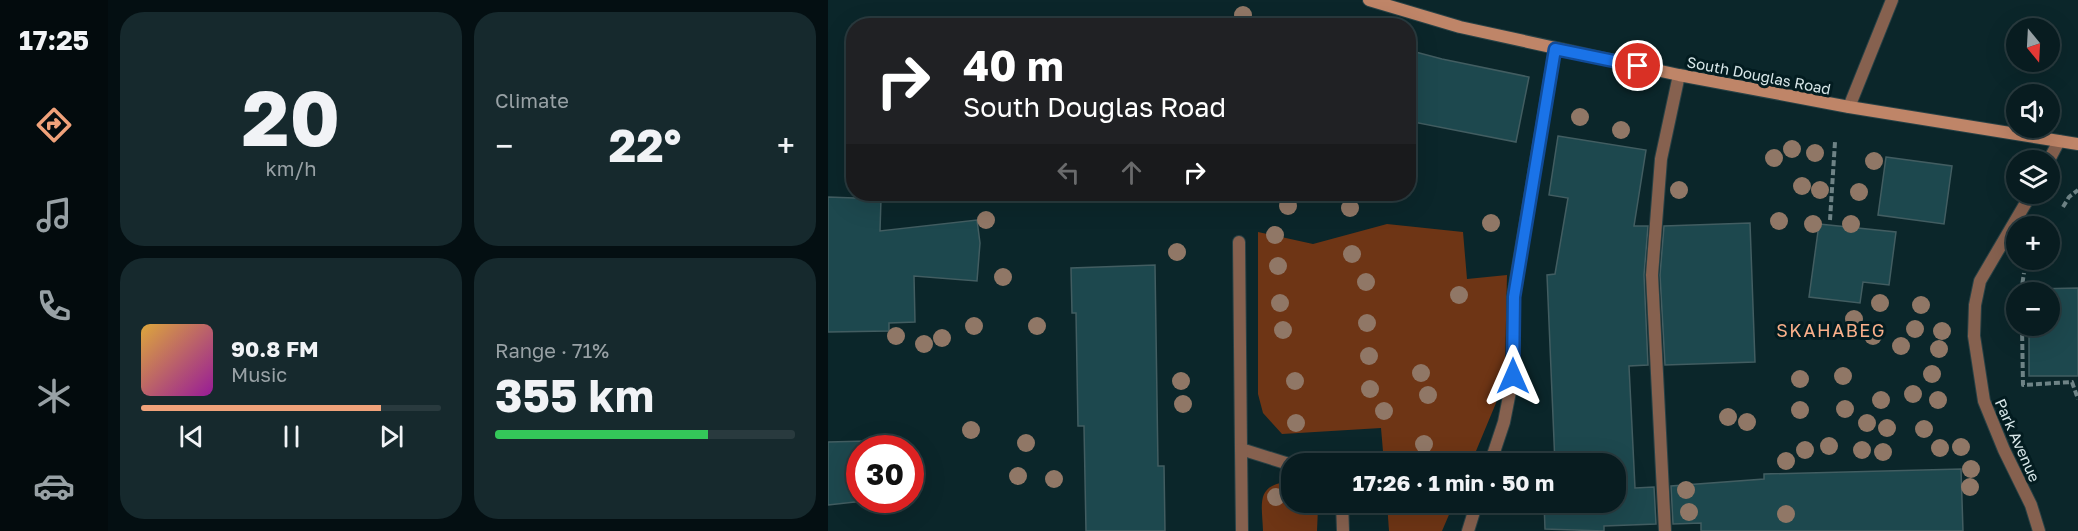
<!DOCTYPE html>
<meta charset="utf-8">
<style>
:root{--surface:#081c20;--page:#16292d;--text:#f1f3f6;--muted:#98a1a5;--line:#293a3e;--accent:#f0a27a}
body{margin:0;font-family:"Golos Text",sans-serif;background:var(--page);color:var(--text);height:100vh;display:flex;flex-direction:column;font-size:22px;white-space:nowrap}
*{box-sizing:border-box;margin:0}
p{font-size:20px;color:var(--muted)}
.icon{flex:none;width:33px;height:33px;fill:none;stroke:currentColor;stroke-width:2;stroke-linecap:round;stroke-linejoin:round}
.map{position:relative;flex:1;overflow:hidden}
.panel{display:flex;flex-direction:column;gap:12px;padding:12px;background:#040f12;width:720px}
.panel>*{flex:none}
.banner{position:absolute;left:18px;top:18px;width:570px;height:183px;border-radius:24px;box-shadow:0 6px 24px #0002,0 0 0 2px var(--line);background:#202124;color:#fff;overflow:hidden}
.needle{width:39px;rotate:162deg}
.tools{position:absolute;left:1178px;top:18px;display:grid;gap:12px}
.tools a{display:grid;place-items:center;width:54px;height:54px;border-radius:50%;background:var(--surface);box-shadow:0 6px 24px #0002,0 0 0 2px var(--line);font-size:30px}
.speed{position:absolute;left:18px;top:435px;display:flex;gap:12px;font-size:30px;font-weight:700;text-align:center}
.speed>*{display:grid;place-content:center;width:78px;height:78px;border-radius:50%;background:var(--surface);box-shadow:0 6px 24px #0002,0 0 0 2px var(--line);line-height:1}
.speed .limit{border:9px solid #d22;background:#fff;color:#111}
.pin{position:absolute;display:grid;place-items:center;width:51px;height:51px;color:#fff;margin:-26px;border:3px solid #fff;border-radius:50%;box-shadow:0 2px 6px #0007}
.me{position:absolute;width:66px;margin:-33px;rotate:0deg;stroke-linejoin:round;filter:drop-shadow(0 0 4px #0008)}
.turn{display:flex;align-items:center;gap:21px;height:126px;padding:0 18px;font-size:27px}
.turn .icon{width:78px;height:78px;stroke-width:2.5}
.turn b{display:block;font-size:42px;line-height:51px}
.lanes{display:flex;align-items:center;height:57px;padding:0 18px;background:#0003;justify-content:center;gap:30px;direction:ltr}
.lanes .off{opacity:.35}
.big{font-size:45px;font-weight:700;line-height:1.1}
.panel .card{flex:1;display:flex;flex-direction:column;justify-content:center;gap:9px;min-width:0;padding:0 21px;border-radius:24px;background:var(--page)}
.panel .dial{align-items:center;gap:0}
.dial b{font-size:78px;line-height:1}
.song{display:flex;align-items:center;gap:18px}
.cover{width:72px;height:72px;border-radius:9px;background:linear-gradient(135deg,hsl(40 70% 55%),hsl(300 70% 35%))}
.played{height:6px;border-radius:3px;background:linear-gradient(90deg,var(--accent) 80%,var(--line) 80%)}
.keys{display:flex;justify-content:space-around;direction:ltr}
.heat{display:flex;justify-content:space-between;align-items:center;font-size:33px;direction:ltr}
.charge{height:9px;border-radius:4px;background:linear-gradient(90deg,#34c759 71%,var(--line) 0)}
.panel .tiles{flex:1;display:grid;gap:12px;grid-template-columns:repeat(2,1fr)}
.trip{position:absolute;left:453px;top:453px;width:345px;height:60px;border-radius:24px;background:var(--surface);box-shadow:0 6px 24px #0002,0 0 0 2px var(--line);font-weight:700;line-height:60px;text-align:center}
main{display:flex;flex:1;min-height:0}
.menu{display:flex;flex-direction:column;width:108px;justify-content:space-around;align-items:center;background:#030b0d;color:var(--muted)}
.menu .icon{width:42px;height:42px}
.menu .selected{color:var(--accent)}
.menu b{font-size:27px;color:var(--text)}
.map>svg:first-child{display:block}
</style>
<main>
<nav class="menu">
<b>17:25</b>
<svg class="icon selected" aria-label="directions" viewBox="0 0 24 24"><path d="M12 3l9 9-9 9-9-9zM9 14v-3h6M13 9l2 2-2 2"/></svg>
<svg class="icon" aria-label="music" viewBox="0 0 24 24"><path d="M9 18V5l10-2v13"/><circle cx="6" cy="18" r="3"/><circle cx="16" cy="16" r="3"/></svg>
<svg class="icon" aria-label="phone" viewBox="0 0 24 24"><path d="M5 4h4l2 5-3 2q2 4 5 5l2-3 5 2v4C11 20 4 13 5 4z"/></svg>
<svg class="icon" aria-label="climate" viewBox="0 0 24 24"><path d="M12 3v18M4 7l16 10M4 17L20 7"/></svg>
<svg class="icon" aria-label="car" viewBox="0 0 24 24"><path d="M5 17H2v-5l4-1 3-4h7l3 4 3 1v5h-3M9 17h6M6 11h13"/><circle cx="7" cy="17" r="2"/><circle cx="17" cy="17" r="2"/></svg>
</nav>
<section class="panel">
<div class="tiles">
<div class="card dial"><b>20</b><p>km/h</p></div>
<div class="card"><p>Climate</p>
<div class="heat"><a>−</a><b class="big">22°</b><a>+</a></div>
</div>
<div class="card">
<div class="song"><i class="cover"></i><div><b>90.8 FM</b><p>Music</p></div></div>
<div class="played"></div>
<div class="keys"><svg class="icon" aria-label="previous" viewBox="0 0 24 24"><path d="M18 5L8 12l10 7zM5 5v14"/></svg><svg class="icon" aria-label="pause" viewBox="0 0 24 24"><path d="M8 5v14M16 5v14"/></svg><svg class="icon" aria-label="next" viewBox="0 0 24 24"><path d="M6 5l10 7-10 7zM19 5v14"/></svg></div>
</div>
<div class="card"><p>Range · 71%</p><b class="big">355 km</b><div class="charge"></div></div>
</div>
</section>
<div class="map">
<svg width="1250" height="531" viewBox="0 0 1250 531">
<rect width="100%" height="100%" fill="#0b262a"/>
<!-- green -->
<g fill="#6e3515">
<path d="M 559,224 L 635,232 L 639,279 L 679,275 L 677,365 L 668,403 L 643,463 L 556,463 L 553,428 L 454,434 L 435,413 L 430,394 L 430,232 L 485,244 Z"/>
<path d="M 463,481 L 464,502 L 486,503 L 490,508 L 489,531 L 435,531 C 434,502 427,485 463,481 Z"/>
<path d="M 559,503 L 559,502 L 626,503 L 614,531 L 561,531 Z"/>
</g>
<!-- building -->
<g fill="#1d484e" stroke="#425d61" stroke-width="1.5">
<path d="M 580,50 L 614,59 L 701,77 L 688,142 L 580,121 Z"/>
<path d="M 730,136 L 818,150 L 806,226 L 820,226 L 816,275 L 820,365 L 801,366 L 807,488 L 826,487 L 828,524 L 776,526 L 776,531 L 717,529 L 716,502 L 788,502 L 788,464 L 727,464 L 719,275 L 727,274 L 740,198 L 721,195 Z"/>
<path d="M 1058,157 L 1124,166 L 1116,224 L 1050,215 Z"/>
<path d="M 0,197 L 53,199 L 52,231 L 149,220 L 152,243 L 149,281 L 86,276 L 87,322 L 61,323 L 61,331 L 0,332 Z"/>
<path d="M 922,223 L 927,362 L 837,365 L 832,275 L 836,226 Z"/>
<path d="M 991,224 L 1068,232 L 1061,285 L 1035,282 L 1032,303 L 981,297 Z"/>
<path d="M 327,265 L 330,466 L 336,466 L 337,531 L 258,531 L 256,426 L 250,426 L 248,313 L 244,313 L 243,268 Z"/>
<path d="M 1250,288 L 1250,376 L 1201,376 L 1201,326 L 1221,326 L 1221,292 L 1200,292 L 1200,289 Z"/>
<path d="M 39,441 L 40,448 L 32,448 L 32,500 L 45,500 L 0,505 L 0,442 Z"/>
<path d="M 1133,469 L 1135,531 L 873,531 L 873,523 L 845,524 L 843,486 L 936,479 L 936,474 Z"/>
</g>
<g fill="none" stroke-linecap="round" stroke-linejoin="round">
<!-- minor casing -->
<g stroke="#284145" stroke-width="14">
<g id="minor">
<path d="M 1021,107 L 1064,0"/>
<path d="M 1221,160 L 1231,141"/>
<path d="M 1203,194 L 1152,281 L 1147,305 L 1146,336 L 1156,401 L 1176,450 L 1203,505 L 1211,531"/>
<path d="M 411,242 L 413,449 L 464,465"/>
<path d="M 413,449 L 414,531"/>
<path d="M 662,464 L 676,422 L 685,376 L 685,297 L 727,49"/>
<path d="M 514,502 L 515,531"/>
<path d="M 640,531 L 649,502"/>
<path d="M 837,531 L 824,275 L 833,159 L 851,75"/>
</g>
</g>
<!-- secondary casing -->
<g stroke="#284145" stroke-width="14">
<path id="secondary" d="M 541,0 L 632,27 L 851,75 L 1021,107 L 1250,144"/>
</g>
<!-- path -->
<g stroke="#6e8386" stroke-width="4" stroke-dasharray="6 3" stroke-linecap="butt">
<path d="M 1235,207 L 1241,197 L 1250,190"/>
<path d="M 1002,220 L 1007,142"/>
<path d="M 1193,292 L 1196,273"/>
<path d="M 1194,326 L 1195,385 L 1244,382 L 1250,399"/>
</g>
<!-- minor -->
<use href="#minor" stroke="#86614f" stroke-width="12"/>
<!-- secondary -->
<use href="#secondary" stroke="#bf8568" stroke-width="12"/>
</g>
<!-- trees -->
<g fill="#907766">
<circle cx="415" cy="15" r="9"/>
<circle cx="752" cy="117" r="9"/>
<circle cx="793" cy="130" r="9"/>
<circle cx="964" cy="149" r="9"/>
<circle cx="987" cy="153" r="9"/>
<circle cx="946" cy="158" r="9"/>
<circle cx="1046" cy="161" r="9"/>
<circle cx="974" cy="186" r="9"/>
<circle cx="851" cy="190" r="9"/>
<circle cx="992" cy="190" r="9"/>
<circle cx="1031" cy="192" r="9"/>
<circle cx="460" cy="206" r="9"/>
<circle cx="522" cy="208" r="9"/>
<circle cx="158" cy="220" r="9"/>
<circle cx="951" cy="221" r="9"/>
<circle cx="663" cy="223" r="9"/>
<circle cx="985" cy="224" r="9"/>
<circle cx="1023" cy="224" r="9"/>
<circle cx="447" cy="235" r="9"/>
<circle cx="349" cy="252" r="9"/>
<circle cx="524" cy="254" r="9"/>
<circle cx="450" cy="266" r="9"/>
<circle cx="175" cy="277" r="9"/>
<circle cx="538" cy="282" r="9"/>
<circle cx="631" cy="295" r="9"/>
<circle cx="452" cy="303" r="9"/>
<circle cx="1052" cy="303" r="9"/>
<circle cx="1093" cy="305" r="9"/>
<circle cx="1026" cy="319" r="9"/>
<circle cx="539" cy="323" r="9"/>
<circle cx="146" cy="326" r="9"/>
<circle cx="209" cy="326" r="9"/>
<circle cx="1087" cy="329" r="9"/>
<circle cx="455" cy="330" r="9"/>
<circle cx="1114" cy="331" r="9"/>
<circle cx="68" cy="336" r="9"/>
<circle cx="1045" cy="336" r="9"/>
<circle cx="114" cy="338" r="9"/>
<circle cx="96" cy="344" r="9"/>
<circle cx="1073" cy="346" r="9"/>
<circle cx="1111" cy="349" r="9"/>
<circle cx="541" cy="356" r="9"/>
<circle cx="593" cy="373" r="9"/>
<circle cx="1104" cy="374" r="9"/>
<circle cx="1015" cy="376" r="9"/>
<circle cx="972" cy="379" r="9"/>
<circle cx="353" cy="381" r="9"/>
<circle cx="467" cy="381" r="9"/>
<circle cx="542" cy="389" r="9"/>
<circle cx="1085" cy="394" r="9"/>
<circle cx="600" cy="395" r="9"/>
<circle cx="1053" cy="400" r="9"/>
<circle cx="1110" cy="400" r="9"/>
<circle cx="355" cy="404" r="9"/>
<circle cx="1017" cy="409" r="9"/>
<circle cx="972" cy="410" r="9"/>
<circle cx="556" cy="411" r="9"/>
<circle cx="900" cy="417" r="9"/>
<circle cx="919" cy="422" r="9"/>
<circle cx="468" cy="423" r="9"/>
<circle cx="1039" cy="423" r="9"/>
<circle cx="1059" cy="428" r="9"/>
<circle cx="1096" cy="429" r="9"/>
<circle cx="143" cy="430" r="9"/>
<circle cx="198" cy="443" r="9"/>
<circle cx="596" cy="444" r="9"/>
<circle cx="1001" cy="446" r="9"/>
<circle cx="1133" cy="447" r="9"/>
<circle cx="1112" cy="448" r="9"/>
<circle cx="977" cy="450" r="9"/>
<circle cx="1034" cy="450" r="9"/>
<circle cx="1055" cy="452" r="9"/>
<circle cx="958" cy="461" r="9"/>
<circle cx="1143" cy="469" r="9"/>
<circle cx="190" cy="476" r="9"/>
<circle cx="226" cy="479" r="9"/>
<circle cx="1142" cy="487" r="9"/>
<circle cx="858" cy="490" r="9"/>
<circle cx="448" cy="497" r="9"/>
<circle cx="861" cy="512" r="9"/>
<circle cx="958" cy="514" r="9"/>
</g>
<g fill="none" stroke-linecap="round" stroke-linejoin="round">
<!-- route casing -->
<g stroke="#114b97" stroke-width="15">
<path id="route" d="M 685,376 L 686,297 L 727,49 L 810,66"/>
</g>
<!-- route -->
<use href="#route" stroke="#1a73e8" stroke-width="10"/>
</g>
<g text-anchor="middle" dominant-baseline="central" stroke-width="6" stroke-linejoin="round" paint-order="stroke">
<!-- street labels -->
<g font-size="15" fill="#d8e7e9" stroke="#031c20">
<text transform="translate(931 75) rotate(11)">South Douglas Road</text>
<text transform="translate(1190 440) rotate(66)">Park Avenue</text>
</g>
<!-- quarter labels -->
<g font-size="18" letter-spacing="1.5" fill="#fab08b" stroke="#031c20">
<text x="1003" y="330">SKAHABEG</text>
</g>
</g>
</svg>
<div class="tools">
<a><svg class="needle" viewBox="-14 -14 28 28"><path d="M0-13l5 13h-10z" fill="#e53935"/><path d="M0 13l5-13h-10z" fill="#98a1a5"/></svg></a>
<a><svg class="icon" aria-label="sound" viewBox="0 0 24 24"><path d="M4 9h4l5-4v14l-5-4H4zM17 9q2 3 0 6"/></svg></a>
<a><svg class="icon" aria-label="layers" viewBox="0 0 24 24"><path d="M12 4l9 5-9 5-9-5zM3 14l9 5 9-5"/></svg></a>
<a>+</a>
<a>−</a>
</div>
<div class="speed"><div class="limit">30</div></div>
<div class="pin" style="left:810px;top:66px;background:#d93025"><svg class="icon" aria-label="arrive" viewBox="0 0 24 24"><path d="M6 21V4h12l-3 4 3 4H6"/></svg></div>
<svg class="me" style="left:685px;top:376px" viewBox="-20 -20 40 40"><path d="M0-17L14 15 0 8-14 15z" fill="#1a73e8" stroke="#fff" stroke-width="4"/></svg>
<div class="trip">17:26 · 1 min · 50 m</div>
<div class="banner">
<div class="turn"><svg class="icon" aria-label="right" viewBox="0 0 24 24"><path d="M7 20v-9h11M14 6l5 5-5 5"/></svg><div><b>40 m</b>South Douglas Road</div></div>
<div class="lanes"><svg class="icon off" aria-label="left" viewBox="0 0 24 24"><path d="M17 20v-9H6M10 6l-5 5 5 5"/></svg><svg class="icon off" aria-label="ahead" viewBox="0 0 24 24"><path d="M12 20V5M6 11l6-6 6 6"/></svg><svg class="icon" aria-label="right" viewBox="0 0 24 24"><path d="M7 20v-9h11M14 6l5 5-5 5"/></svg></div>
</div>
</div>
</main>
